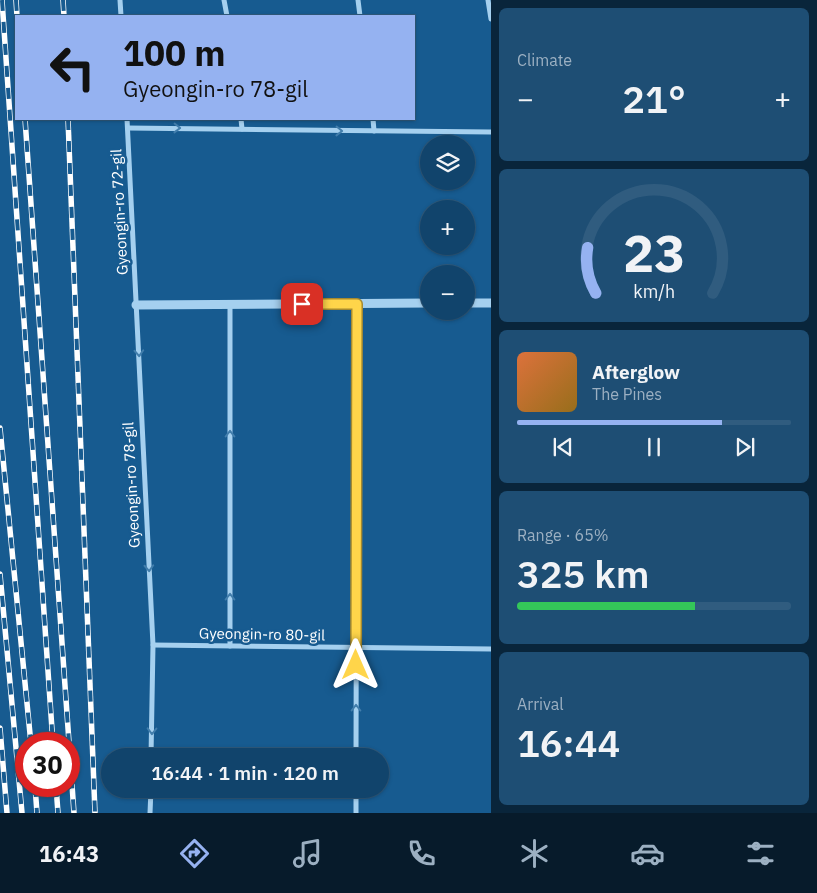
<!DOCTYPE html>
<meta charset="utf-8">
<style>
:root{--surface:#11446c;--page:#1e4e74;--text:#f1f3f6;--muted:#9cb0c2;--line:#305c7f;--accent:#95b2f1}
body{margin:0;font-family:"IBM Plex Sans",sans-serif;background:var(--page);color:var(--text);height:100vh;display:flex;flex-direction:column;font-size:19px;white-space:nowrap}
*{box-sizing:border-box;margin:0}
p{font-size:16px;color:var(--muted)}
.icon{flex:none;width:28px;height:28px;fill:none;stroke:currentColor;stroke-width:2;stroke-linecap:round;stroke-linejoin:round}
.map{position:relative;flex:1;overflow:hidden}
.drawer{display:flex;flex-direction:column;gap:8px;padding:8px;background:#09253b;width:326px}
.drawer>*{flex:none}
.top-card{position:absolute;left:15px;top:15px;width:400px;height:105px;border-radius:0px;box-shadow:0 1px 4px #0004,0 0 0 1px var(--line);background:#95b2f1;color:#111;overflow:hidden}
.fabs{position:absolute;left:420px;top:135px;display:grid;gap:10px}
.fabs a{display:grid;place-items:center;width:55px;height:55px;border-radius:50%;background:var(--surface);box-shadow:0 1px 4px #0004,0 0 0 1px var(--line);font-size:25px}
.speed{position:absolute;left:15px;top:732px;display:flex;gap:10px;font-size:25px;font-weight:700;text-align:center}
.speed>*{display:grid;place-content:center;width:65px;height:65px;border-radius:50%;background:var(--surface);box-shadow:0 1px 4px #0004,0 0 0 1px var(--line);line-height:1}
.speed .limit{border:8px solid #d22;background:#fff;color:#111}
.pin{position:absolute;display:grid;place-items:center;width:42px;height:42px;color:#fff;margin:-21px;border-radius:10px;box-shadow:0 2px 8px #0006}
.me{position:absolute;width:55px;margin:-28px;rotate:0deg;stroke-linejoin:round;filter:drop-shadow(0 0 4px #0008)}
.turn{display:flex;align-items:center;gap:18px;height:105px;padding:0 25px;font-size:22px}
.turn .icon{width:65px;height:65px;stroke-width:2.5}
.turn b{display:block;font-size:35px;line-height:42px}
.big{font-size:38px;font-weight:600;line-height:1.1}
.drawer .card{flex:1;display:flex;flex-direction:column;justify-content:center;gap:8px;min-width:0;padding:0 18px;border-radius:8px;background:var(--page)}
.drawer .dial{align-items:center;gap:0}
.dial svg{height:130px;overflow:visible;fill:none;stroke:var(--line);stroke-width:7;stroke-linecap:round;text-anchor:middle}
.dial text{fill:var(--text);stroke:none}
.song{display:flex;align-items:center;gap:15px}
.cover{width:60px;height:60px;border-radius:8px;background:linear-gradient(135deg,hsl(20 70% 55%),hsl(40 70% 35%))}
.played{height:5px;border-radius:2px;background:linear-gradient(90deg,var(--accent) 75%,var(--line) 75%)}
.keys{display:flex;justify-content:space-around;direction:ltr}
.heat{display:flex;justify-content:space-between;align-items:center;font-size:28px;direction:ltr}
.charge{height:8px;border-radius:4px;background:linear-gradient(90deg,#34c759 65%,var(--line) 0)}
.trip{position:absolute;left:101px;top:748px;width:288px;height:50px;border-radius:25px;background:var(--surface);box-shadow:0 1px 4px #0004,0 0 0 1px var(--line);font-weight:600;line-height:50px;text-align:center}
.tabs{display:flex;height:80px;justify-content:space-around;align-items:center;background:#071b2b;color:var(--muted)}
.tabs .icon{width:35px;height:35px}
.tabs .active{color:var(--accent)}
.tabs b{font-size:22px;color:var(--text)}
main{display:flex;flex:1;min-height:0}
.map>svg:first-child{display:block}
</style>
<main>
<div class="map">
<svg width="491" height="813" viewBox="0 0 491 813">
<rect width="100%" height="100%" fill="#175b90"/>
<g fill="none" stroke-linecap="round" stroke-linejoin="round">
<!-- minor -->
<g stroke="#a5d0ef" stroke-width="5">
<path d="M 120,0 L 121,16"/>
<path d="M 224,0 L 227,16"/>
<path d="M 358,0 L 360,16"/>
<path d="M 488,0 L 491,19"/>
<path d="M 127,119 L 153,645 L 151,756"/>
<path d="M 241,119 L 242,129"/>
<path d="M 373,119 L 374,131"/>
<path d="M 128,128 L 491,132"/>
<path d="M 230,305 L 230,646"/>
<path d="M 153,645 L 491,649"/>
<path d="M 356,756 L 357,304"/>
<path d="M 150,813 L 151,789"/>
<path d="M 356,813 L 356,789"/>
</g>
<!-- tertiary -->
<g stroke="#a5d0ef" stroke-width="9">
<path d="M 466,303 L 491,303"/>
<path d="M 136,305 L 429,303"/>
</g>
<!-- rail casing -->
<g stroke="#fff" stroke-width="5.5">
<g id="rail">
<path d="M 2,0 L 53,744"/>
<path d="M 16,0 L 17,16"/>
<path d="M 63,0 L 64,16"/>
<path d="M 25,119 L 74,813"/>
<path d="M 68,119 L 95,813"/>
<path d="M 0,428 L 31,744"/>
<path d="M 0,574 L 22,813"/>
<path d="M 0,728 L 7,813"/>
<path d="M 35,786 L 37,813"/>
<path d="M 56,786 L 58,813"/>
</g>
</g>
<!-- rail -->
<use href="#rail" stroke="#175b90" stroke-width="4" stroke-dasharray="11" stroke-linecap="butt"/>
</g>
<!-- one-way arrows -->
<defs><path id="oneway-chevron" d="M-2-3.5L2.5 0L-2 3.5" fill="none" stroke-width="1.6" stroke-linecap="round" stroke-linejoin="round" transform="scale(1.25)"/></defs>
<g stroke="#427eac">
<use href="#oneway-chevron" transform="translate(177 128) rotate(1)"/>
<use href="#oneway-chevron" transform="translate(339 131) rotate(1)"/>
<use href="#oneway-chevron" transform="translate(139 353) rotate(87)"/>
<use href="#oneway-chevron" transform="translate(230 434) rotate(-90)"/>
<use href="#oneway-chevron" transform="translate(149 568) rotate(87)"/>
<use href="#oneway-chevron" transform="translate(230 597) rotate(-90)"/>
<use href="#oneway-chevron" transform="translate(356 708) rotate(-90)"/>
<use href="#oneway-chevron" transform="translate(152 731) rotate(91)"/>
</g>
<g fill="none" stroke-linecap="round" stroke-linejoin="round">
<!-- route casing -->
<g stroke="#a68a30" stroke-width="12">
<path id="route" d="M 302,304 L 357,304 L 356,665"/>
</g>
<!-- route -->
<use href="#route" stroke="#ffd54a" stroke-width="9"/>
</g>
<g text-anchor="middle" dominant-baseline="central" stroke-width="5" stroke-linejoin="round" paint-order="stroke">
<!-- street labels -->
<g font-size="15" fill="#fff" stroke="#175b90">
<text transform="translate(119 212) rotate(-93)">Gyeongin-ro 72-gil</text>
<text transform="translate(131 485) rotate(-93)">Gyeongin-ro 78-gil</text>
<text transform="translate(262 634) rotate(1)">Gyeongin-ro 80-gil</text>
</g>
</g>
</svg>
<div class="fabs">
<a><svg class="icon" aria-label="layers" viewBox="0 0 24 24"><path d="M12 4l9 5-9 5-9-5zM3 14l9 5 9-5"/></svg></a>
<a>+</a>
<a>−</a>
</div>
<div class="speed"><div class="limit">30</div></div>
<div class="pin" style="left:302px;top:304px;background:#d93025"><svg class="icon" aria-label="arrive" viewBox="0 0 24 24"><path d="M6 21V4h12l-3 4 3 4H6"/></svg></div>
<svg class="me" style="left:356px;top:665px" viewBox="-20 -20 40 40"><path d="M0-17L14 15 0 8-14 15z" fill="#ffd54a" stroke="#fff" stroke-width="4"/></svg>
<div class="trip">16:44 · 1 min · 120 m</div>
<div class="top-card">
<div class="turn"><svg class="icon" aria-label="left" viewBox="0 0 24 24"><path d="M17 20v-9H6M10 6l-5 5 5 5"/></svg><div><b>100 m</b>Gyeongin-ro 78-gil</div></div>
</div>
</div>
<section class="drawer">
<div class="card"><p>Climate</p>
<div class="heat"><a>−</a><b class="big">21°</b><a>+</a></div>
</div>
<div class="card dial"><svg viewBox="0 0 100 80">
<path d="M14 69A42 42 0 1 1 86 69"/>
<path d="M14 69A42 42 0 0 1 9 41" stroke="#95b2f1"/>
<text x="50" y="56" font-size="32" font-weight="700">23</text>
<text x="50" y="72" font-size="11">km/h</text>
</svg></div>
<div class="card">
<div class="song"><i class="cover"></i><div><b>Afterglow</b><p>The Pines</p></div></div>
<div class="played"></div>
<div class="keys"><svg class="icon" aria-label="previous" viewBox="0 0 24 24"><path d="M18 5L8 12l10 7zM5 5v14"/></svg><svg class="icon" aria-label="pause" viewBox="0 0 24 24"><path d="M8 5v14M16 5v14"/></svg><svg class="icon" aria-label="next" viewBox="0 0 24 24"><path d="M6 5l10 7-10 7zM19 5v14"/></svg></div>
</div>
<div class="card"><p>Range · 65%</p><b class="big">325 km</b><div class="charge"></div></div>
<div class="card"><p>Arrival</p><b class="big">16:44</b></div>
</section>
</main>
<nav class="tabs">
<b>16:43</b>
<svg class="icon active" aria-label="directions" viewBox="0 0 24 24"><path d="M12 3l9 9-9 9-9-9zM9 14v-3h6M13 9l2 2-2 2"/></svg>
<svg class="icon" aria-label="music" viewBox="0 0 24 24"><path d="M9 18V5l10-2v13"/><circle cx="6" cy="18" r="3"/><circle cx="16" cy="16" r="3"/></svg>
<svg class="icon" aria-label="phone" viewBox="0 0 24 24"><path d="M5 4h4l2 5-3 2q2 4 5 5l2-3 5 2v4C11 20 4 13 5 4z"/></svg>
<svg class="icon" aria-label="climate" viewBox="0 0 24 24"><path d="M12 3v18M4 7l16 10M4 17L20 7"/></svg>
<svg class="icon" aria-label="car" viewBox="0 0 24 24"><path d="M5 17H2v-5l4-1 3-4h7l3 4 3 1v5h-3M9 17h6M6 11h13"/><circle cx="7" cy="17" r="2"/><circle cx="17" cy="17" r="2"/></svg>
<svg class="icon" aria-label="filters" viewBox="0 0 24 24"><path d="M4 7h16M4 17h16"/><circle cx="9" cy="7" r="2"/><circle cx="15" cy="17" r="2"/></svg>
</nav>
